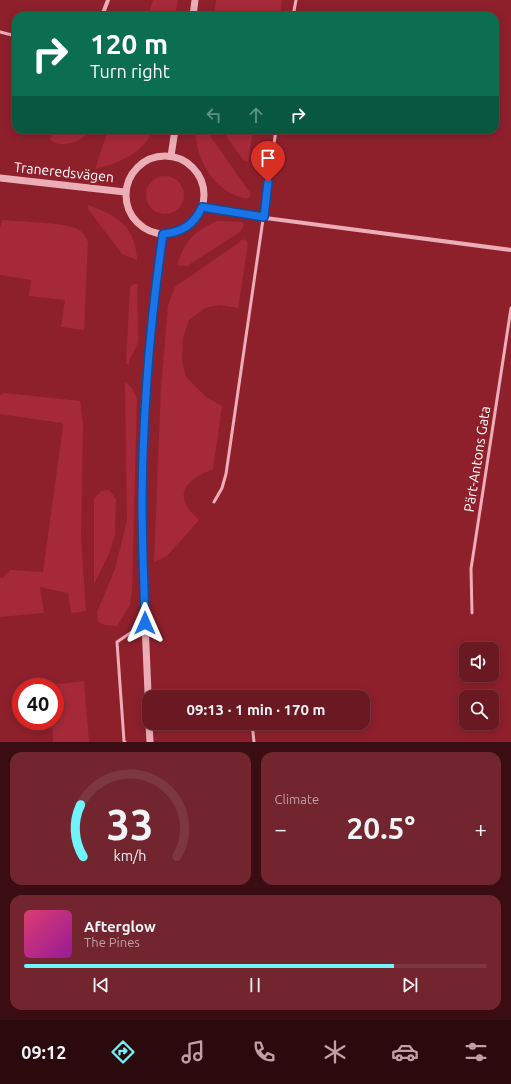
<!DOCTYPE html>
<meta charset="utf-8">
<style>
:root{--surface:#6a1821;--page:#72252e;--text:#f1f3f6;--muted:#bea0a5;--line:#7d373f;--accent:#6ff4fa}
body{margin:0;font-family:Ubuntu,sans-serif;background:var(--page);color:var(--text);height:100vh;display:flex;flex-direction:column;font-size:15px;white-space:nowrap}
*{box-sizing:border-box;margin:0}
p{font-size:13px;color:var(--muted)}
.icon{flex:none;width:22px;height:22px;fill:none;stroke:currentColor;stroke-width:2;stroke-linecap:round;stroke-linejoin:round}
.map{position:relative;height:742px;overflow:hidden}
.panel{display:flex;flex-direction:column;gap:10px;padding:10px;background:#3a0d12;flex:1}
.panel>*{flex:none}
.hud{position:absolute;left:12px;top:12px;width:487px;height:122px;border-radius:12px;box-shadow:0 2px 10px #0003,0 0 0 1px var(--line);background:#0b6e4f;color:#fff;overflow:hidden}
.fabs{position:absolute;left:459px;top:642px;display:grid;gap:8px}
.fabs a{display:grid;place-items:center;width:40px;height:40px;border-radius:8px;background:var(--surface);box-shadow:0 2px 10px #0003,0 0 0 1px var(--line);font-size:20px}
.speed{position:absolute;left:12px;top:678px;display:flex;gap:8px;font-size:20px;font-weight:700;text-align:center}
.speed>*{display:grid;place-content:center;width:52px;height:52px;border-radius:50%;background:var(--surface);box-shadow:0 2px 10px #0003,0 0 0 1px var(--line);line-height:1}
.speed .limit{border:6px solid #d22;background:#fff;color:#111}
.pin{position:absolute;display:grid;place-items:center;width:34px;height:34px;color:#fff;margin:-41px -17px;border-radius:50% 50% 50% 0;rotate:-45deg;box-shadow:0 0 4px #0007}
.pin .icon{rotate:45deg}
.me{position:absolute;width:44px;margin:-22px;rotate:0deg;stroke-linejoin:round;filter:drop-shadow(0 0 3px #0008)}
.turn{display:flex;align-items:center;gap:14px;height:84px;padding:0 12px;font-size:18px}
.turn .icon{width:52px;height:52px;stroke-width:2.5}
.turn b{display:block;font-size:28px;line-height:34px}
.lanes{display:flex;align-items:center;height:38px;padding:0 12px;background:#0003;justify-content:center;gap:20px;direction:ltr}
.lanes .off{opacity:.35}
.big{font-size:30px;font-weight:700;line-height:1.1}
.panel .widget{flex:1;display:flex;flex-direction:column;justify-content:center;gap:6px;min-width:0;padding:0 14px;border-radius:12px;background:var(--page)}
.panel .dial{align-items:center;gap:0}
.dial svg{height:104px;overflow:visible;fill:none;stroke:var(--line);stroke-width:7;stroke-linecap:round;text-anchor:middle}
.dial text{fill:var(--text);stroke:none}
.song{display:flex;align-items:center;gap:12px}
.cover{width:48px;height:48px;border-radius:6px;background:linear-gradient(135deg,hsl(340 70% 55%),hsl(300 70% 35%))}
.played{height:4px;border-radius:2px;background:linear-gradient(90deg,var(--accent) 80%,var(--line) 80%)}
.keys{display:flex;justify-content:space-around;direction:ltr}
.heat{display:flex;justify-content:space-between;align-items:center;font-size:22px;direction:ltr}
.panel .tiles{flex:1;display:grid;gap:10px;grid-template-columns:1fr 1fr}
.widget:last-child{grid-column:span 2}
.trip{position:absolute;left:142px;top:690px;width:228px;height:40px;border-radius:12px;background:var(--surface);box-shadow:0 2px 10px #0003,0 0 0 1px var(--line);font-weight:700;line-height:40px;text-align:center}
.tab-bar{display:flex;height:64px;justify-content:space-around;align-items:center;background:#2a0a0d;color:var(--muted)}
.tab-bar .icon{width:28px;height:28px}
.tab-bar .on{color:var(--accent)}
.tab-bar b{font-size:18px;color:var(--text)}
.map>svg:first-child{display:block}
</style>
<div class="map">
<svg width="511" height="742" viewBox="0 0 511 742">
<rect width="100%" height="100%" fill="#8e202c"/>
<!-- green -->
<g fill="#a62939">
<path d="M 153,0 L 178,0 L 175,16 L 148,16 Z"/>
<path d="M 216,0 L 282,0 L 280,16 L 214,16 Z"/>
<path d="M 54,130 L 92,130 C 83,140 63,150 50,140 Z"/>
<path d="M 108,130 L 153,130 C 144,153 117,164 95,169 Z"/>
<path d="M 195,130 L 204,130 L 208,133 L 251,194 L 250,197 C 245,200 240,197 235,195 C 210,185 196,156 195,130 Z"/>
<path d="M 222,130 L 253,130 L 248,162 L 243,160 Z"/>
<circle cx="165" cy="195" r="19"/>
<path d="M 88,205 C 118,216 135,226 137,260 L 122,254 L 88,209 Z"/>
<path d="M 3,220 C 20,222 65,222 79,230 C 84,233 86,237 88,242 L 84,330 L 61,327 L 65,300 L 29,296 L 31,280 L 0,275 L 0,227 Z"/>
<path d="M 217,221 L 242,222 L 244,225 L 240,232 L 187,266 L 177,265 C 185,241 194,231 217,221 Z"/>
<path d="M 244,239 L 248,243 L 238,308 L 219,305 L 205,308 L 189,320 L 183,338 L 182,362 L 186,377 L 206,397 L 222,406 L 213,469 C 201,474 181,483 184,499 C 185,507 194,515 199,520 L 167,556 L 154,562 L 161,389 L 168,305 L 175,287 Z"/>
<path d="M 134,284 L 138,284 C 136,302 139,321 138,338 C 138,349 129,355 129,365 L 126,363 L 130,287 Z"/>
<path d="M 125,382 L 132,388 L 137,399 L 132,592 L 130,605 L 117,626 L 104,625 L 98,621 L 97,612 L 115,569 L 127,521 Z"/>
<path d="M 4,393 L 80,401 L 83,424 L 81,538 L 86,611 L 71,613 L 68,593 L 40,587 L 44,613 L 0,617 L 0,578 L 3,578 L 10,570 L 43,572 L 63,426 L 62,423 L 0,414 L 0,395 Z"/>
<path d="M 109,490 L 116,499 L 115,535 L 108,556 L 94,584 L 94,499 L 101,491 Z"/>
<path d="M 84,681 L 89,742 L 53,742 L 52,721 L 55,721 L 55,687 L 49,687 L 49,685 Z"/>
</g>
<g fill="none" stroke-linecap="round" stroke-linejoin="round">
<!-- service -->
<g stroke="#ecaeb6" stroke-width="3">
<path d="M 293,16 L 296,0"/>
<path d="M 0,32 L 16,36"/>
<path d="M 214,502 L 222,488 L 226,474 L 276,130"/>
<path d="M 472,613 L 471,569 L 511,308"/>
<path d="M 252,723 L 254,742"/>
<path d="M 125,742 L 124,741 L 117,642 L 145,623"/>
</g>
<!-- minor -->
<g stroke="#ecaeb6" stroke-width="4">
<path d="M 102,16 L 108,0"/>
<path d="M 202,207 L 251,216 L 511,250"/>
</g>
<!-- tertiary -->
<g stroke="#ecaeb6" stroke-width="7">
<path d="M 193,16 L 195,0"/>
<circle cx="165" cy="195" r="39"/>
<path d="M 171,156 L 175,130"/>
<path d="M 0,178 L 125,192"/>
<path d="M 149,715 C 146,644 142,572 142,500 C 142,411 150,322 163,234"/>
<path d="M 149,723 L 150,742"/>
</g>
</g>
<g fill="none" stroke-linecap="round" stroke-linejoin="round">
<!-- route casing -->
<g stroke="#114b97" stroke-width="10">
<path id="route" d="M 145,623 C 144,582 142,541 142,499 C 143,411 150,322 163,234 C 182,232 194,225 202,207 L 264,217 L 268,182"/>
</g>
<!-- route -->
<use href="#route" stroke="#1a73e8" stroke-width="7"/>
</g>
<g text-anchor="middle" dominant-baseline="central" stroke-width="4" stroke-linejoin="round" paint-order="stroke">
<!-- street labels -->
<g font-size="14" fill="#fff" stroke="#8e202c">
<text transform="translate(64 172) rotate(6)">Traneredsvägen</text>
<text transform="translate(477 459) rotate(-81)">Pärt-Antons Gata</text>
</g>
</g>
</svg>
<div class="fabs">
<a><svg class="icon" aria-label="sound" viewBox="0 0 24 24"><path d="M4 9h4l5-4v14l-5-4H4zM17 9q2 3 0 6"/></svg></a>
<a><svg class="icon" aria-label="search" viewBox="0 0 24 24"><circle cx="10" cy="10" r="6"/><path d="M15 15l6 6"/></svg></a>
</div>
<div class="speed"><div class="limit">40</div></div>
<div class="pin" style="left:268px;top:182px;background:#d93025"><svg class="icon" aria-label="arrive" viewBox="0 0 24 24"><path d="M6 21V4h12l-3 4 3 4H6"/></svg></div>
<svg class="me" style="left:145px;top:623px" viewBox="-20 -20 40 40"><path d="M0-17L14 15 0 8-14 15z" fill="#1a73e8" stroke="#fff" stroke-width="4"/></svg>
<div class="trip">09:13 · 1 min · 170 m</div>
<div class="hud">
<div class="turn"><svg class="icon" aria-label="right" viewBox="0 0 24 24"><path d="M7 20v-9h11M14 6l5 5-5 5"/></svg><div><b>120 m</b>Turn right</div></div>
<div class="lanes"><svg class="icon off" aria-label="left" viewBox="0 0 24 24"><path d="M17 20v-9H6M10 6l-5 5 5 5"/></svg><svg class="icon off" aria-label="ahead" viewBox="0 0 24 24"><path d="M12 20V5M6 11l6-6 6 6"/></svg><svg class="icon" aria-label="right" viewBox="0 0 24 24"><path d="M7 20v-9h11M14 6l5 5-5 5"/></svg></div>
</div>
</div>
<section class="panel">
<div class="tiles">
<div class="widget dial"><svg viewBox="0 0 100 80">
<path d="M14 69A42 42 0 1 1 86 69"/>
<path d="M14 69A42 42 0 0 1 12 29" stroke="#6ff4fa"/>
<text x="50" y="56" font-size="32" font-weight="700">33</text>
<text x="50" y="72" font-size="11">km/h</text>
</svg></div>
<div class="widget"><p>Climate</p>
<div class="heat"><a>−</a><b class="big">20.5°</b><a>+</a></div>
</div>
<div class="widget">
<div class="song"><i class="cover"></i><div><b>Afterglow</b><p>The Pines</p></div></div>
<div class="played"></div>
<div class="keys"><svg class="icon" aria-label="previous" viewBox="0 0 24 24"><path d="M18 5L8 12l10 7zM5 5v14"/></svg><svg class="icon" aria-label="pause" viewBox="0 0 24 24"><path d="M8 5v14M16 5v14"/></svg><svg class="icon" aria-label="next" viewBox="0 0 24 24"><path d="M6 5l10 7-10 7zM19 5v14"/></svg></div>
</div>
</div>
</section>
<nav class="tab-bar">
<b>09:12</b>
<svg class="icon on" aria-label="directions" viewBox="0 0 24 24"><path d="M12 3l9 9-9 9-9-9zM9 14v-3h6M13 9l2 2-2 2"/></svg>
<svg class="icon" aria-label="music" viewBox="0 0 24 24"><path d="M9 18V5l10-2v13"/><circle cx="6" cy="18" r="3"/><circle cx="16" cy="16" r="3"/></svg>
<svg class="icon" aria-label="phone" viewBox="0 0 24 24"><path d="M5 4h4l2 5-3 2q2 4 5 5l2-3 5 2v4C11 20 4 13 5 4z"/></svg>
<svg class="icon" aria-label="climate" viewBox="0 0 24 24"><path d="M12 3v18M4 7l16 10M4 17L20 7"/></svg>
<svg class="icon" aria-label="car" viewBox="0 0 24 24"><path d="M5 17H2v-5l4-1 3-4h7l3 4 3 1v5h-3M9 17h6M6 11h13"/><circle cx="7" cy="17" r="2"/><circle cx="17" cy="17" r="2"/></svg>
<svg class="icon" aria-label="filters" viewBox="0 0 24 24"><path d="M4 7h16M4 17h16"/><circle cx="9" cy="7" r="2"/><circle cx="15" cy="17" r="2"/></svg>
</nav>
